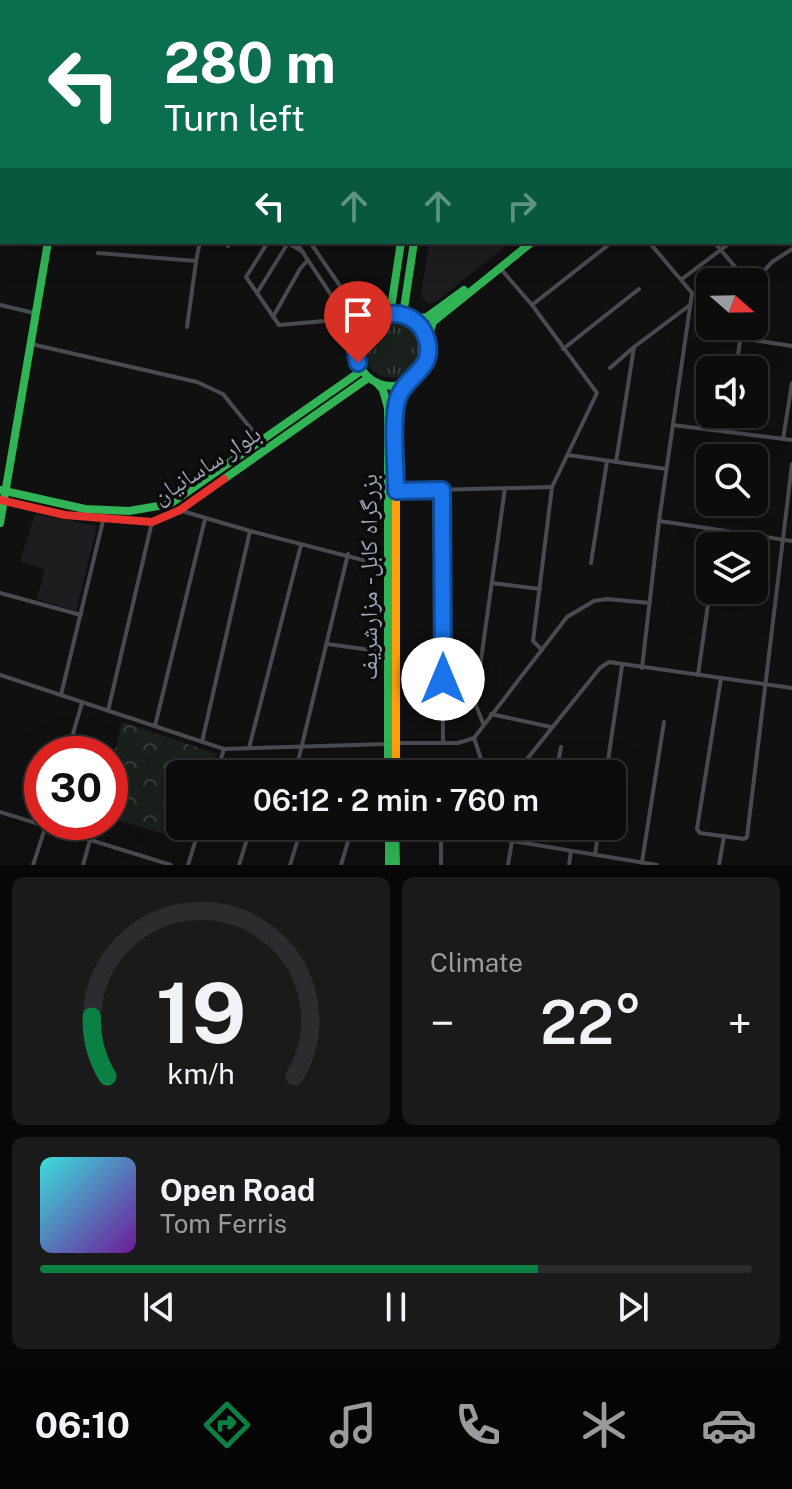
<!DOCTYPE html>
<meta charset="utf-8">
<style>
:root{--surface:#0c0c0d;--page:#1a1a1b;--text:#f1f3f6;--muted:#9a9b9d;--line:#2c2c2e;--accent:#0b8043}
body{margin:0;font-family:"Public Sans","Noto Naskh Arabic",sans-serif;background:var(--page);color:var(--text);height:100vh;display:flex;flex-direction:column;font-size:30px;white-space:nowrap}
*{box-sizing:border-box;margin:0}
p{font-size:26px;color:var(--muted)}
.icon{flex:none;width:44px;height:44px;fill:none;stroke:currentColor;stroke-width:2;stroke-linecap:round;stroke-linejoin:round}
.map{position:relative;height:865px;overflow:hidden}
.drawer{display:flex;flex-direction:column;gap:12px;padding:12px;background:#070707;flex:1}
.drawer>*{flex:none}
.banner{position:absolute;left:0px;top:0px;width:792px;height:244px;box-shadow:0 8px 32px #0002,0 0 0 2px var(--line);background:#0b6e4f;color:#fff;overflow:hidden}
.needle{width:52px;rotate:110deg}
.buttons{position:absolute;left:696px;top:268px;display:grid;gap:16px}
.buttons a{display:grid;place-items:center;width:72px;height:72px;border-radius:12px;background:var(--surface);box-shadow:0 8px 32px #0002,0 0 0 2px var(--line);font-size:40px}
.speed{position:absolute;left:24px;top:736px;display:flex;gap:16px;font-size:40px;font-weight:700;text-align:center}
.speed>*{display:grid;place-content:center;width:104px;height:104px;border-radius:50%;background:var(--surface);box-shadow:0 8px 32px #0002,0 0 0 2px var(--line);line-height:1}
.speed .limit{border:12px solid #d22;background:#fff;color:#111}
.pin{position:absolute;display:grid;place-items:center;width:68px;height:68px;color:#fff;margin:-82px -34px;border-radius:50% 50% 50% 0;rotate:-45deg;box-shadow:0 0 8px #0007}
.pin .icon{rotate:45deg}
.me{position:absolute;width:88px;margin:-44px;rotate:0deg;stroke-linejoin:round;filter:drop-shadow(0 0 6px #0008)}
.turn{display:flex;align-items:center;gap:28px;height:168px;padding:0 32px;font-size:36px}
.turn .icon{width:104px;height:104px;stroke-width:2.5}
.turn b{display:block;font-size:56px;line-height:68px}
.lanes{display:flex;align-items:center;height:76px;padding:0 32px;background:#0003;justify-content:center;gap:40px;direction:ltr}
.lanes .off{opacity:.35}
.big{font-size:60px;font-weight:600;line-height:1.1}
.drawer .card{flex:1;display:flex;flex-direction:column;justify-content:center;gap:12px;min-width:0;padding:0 28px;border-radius:12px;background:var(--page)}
.drawer .dial{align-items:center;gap:0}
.dial svg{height:208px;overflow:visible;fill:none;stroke:var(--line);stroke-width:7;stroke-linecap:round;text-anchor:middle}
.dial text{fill:var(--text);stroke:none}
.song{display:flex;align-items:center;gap:24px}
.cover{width:96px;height:96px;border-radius:12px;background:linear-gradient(135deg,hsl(180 70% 55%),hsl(280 70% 35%))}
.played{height:8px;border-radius:4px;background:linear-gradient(90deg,var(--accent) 70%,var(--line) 70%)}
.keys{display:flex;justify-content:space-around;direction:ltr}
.heat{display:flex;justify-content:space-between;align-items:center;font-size:44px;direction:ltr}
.drawer .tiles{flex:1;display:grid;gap:12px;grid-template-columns:1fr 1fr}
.card:last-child{grid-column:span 2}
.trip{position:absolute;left:166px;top:760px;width:460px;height:80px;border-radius:12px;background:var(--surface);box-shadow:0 8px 32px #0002,0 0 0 2px var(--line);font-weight:600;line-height:80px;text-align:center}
.dock{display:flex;height:128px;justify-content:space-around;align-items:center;background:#050505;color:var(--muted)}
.dock .icon{width:56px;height:56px}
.dock .on{color:var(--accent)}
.dock b{font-size:36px;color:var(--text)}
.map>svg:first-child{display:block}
</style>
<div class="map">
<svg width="792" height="865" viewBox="0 0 792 865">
<defs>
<pattern id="grass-tufts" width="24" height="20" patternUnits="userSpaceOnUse" patternTransform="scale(2)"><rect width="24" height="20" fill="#1a211c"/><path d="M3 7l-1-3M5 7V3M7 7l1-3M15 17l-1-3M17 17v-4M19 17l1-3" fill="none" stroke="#383e3b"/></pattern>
<pattern id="park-crowns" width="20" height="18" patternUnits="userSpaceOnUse" patternTransform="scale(2)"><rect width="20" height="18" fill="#1a211c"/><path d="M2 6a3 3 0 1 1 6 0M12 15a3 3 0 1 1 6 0" fill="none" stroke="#383e3b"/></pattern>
</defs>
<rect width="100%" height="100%" fill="#101011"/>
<!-- built -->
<g fill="#1d1d1f">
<path d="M 429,242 L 511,242 L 437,301 L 428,304 L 421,296 Z"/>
<path d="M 35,514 L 97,526 L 76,611 L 37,599 L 45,570 L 20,561 Z"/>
</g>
<!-- grass -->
<circle fill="url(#grass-tufts)" cx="392" cy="350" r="28"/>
<!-- park -->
<path fill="url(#park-crowns)" d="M 122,722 L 217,754 L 210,774 L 180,774 L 180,826 L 194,826 L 189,841 L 110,818 L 110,769 Z"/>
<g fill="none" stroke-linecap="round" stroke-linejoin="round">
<!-- street -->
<g stroke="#4a4b50" stroke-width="4">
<path d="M 228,0 L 238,2"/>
<path d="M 618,2 L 618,0"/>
<path d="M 745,2 L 745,0"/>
<path d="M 1,52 L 2,52"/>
<path d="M 790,68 L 792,70"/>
<path d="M 790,101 L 792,99"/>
<path d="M 0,114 L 2,115"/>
<path d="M 790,199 L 792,198"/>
<path d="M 0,224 L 2,224"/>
<path d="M 268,242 L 246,277 L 279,325 L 347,319"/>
<path d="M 296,242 L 349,322 L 360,332"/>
<path d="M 310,242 L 366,324"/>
<path d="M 714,242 L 748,282"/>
<path d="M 228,246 L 229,242"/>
<path d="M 98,253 L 196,261 L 200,242"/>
<path d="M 500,268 L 532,305 L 597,393 L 552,487 L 533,641 L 542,650"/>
<path d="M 682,279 L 731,242"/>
<path d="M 754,282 L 772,262 L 792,249"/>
<path d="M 257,293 L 288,243 L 303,252"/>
<path d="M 0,305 L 34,313"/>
<path d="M 532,305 L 612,242"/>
<path d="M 273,317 L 300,269 L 307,261"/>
<path d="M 187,327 L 196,262"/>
<path d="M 740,338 L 792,346"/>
<path d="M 31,344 L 197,382 L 223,394 L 260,440"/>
<path d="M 563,349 L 639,289"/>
<path d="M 610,368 L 634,347 L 690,305"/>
<path d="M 736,370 L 742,326"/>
<path d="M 673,425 L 792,440"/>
<path d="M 727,432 L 730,414"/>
<path d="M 783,439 L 792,383"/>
<path d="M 568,455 L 666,469"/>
<path d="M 616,462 L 634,347"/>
<path d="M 442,490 L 443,742"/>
<path d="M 396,491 L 552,487"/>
<path d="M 182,511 L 250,531 L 386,566"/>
<path d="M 660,521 L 792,541"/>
<path d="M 717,546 L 719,530"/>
<path d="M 591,563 L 607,461"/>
<path d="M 492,583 L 540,589"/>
<path d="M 0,593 L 81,615"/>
<path d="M 327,644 L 386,652"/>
<path d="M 642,668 L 659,521 L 692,293 L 649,242"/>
<path d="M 0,675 L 224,749 L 388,744"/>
<path d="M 698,675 L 710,590"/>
<path d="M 721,678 L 697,829 L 700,833 L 744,839 L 747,837 L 792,464"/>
<path d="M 61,695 L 103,521"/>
<path d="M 108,711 L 152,522"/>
<path d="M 491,714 L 551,727"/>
<path d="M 483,723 L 475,703 L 505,488"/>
<path d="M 155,726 L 205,519"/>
<path d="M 474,738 L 486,774"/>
<path d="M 202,742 L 250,531"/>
<path d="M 398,743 L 458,743 L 474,738 L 567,617 L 594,601 L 607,599 L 650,603"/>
<path d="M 249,748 L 301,545"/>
<path d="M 67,754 L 82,703"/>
<path d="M 216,774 L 224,749"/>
<path d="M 295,774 L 348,554"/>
<path d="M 515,774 L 600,668 L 609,662 L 792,688"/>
<path d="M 556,774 L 561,747"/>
<path d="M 606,774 L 622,666"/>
<path d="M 0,812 L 171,865"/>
<path d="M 321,826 L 350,835 L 341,865"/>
<path d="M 395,827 L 441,829 L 657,865"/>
<path d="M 441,829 L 441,865"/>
<path d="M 467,834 L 474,826"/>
<path d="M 595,855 L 599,826"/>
<path d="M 642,862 L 664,722"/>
<path d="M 33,865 L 47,822"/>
<path d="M 83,865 L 90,840"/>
<path d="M 188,865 L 200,826"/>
<path d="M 239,865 L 251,826"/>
<path d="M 290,865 L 302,826"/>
<path d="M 508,865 L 512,841"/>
<path d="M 569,865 L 571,851"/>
<path d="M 719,865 L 724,836"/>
</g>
<!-- fast -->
<g stroke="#30b455" stroke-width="8">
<path d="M 437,0 L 437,2"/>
<path d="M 450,0 L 450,2"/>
<path d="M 125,2 L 126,0"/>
<path d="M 790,39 L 792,37"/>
<circle cx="392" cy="350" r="36"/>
<path d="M 390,314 L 401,242"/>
<path d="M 403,315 L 414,242"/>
<path d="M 411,319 L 427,317 L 464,290"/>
<path d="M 427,340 L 433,322 L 532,242"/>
<path d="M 377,383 L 383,390 L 388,408 L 388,774"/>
<path d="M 224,479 L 368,378"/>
<path d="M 0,490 L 85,509 L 129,511 L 170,504 L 361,371"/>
<path d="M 0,523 L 48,242"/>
<path d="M 389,826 L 389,865"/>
<path d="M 395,826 L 396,865"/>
</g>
<!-- slow -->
<g stroke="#ff9f0a" stroke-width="8">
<path d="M 790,31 L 792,29"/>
<path d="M 396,774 L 396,407 L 406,383"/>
</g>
<!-- jam -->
<path stroke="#e5322d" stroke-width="8" d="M 0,500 L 65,515 L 152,522 L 180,510 L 224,479"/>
</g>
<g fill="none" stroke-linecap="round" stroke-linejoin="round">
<!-- route casing -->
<g stroke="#114b97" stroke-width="20">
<path id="route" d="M 358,363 C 344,313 414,294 427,340 C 435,370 406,375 398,398 C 391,419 396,467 396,491 L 442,490 L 443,679"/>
</g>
<!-- route -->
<use href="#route" stroke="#1a73e8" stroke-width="14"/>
</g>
<g text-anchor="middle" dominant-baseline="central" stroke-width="7" stroke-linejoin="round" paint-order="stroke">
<!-- street labels -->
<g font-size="24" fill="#a0a1b2" stroke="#0b0b0c">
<text transform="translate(206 464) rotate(-33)">بلوار ساسانیان</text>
<text transform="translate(368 577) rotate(-90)">بزرگراه کابل - مزارشریف</text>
</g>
</g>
</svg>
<div class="buttons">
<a><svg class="needle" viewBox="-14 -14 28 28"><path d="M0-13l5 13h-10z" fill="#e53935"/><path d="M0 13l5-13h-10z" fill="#9a9b9d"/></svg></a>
<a><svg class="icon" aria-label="sound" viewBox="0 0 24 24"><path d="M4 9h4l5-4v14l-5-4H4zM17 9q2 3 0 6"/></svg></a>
<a><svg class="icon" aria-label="search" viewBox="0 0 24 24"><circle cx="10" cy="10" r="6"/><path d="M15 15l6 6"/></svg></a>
<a><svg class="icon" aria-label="layers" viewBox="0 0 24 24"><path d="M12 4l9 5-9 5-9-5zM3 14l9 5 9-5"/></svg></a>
</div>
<div class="speed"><div class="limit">30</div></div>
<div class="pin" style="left:358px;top:363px;background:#d93025"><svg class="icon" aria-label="arrive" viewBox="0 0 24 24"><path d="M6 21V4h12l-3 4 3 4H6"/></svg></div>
<svg class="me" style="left:443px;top:679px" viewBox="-20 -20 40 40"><circle r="19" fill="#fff"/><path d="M0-13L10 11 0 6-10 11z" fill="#1a73e8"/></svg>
<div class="trip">06:12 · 2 min · 760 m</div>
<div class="banner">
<div class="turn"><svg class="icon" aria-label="left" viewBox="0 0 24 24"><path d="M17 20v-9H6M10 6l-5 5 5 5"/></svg><div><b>280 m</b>Turn left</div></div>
<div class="lanes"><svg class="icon" aria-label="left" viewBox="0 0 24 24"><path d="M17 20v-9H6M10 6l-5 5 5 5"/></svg><svg class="icon off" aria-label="ahead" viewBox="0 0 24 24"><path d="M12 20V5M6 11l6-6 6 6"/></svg><svg class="icon off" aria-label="ahead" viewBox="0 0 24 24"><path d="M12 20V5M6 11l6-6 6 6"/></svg><svg class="icon off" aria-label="right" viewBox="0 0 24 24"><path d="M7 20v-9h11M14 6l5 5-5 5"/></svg></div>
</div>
</div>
<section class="drawer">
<div class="tiles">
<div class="card dial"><svg viewBox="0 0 100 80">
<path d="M14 69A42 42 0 1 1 86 69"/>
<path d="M14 69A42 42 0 0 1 8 46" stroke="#0b8043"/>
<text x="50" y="56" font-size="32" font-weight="700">19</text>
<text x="50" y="72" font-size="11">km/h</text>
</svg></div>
<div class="card"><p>Climate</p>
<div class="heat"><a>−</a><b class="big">22°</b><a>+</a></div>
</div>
<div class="card">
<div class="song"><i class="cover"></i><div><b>Open Road</b><p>Tom Ferris</p></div></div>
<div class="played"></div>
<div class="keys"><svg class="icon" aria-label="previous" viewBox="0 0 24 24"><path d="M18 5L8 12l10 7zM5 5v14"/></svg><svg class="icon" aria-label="pause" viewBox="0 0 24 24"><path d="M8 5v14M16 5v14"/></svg><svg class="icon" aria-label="next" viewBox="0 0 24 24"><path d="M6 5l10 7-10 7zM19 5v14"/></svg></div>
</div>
</div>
</section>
<nav class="dock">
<b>06:10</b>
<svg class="icon on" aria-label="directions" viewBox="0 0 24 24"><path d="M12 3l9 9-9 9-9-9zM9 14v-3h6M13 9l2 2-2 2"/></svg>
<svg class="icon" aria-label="music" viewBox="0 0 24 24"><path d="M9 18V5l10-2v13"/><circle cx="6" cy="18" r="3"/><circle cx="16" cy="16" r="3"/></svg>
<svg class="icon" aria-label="phone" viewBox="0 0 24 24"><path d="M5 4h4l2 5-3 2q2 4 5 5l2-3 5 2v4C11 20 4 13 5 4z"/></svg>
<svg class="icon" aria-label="climate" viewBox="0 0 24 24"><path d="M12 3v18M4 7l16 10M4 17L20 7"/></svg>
<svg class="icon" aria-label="car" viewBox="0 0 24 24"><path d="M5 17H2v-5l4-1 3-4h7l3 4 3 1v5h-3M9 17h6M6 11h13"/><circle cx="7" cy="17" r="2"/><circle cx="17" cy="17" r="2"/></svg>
</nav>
